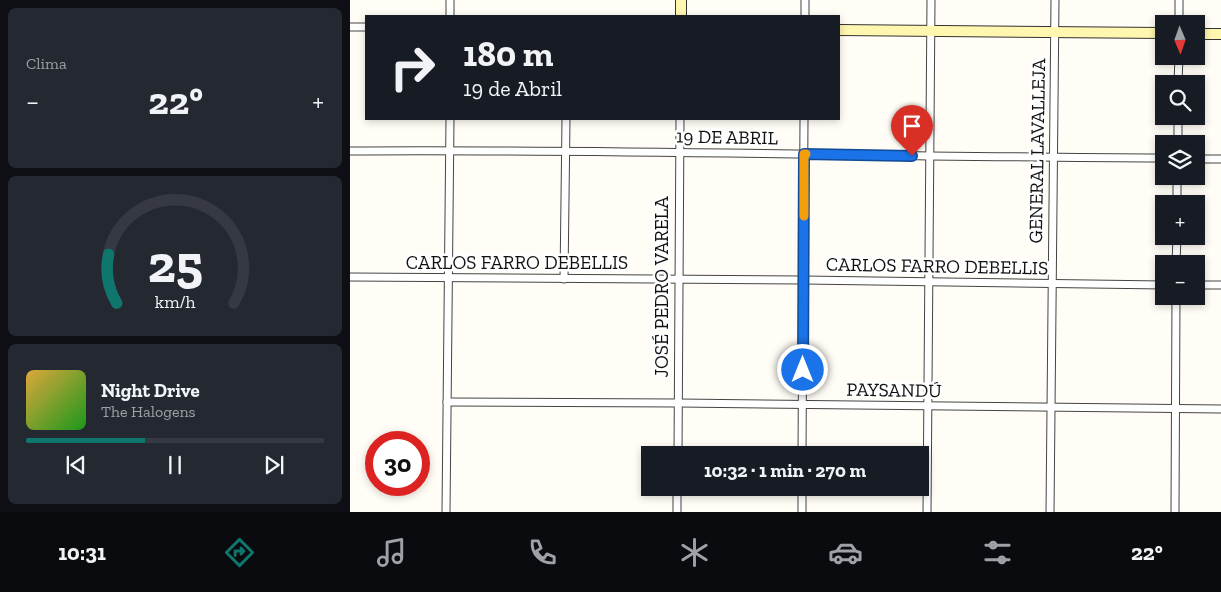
<!DOCTYPE html>
<html lang="es">
<meta charset="utf-8">
<style>
:root{--surface:#171b24;--page:#242831;--text:#f1f3f6;--muted:#9ea1a6;--line:#363941;--accent:#0f766e}
body{margin:0;font-family:"Zilla Slab",serif;background:var(--page);color:var(--text);height:100vh;display:flex;flex-direction:column;font-size:19px;white-space:nowrap}
*{box-sizing:border-box;margin:0}
p{font-size:16px;color:var(--muted)}
.icon{flex:none;width:28px;height:28px;fill:none;stroke:currentColor;stroke-width:2;stroke-linecap:round;stroke-linejoin:round}
.map{position:relative;flex:1;overflow:hidden}
.panel{display:flex;flex-direction:column;gap:8px;padding:8px;background:#0d0f14;width:350px}
.panel>*{flex:none}
.top-card{position:absolute;left:15px;top:15px;width:475px;height:105px;border-radius:0px;box-shadow:0 2px 8px #0003;background:#171b24;color:var(--text);overflow:hidden}
.needle{width:32px;rotate:178deg}
.fabs{position:absolute;left:805px;top:15px;display:grid;gap:10px}
.fabs a{display:grid;place-items:center;width:50px;height:50px;border-radius:0px;background:var(--surface);box-shadow:0 2px 8px #0003;font-size:25px}
.speed{position:absolute;left:15px;top:431px;display:flex;gap:10px;font-size:25px;font-weight:700;text-align:center}
.speed>*{display:grid;place-content:center;width:65px;height:65px;border-radius:50%;background:var(--surface);box-shadow:0 2px 8px #0003;line-height:1}
.speed .limit{border:8px solid #d22;background:#fff;color:#111}
.pin{position:absolute;display:grid;place-items:center;width:42px;height:42px;color:#fff;margin:-51px -21px;border-radius:50% 50% 50% 0;rotate:-45deg;box-shadow:0 0 5px #0007}
.pin .icon{rotate:45deg}
.me{position:absolute;width:55px;margin:-28px;rotate:0deg;stroke-linejoin:round;filter:drop-shadow(0 0 4px #0008)}
.turn{display:flex;align-items:center;gap:18px;height:105px;padding:0 15px;font-size:22px}
.turn .icon{width:65px;height:65px;stroke-width:2.5}
.turn b{display:block;font-size:35px;line-height:42px}
.big{font-size:38px;font-weight:700;line-height:1.1}
.panel .card{flex:1;display:flex;flex-direction:column;justify-content:center;gap:8px;min-width:0;padding:0 18px;border-radius:8px;background:var(--page)}
.panel .dial{align-items:center;gap:0}
.dial svg{height:130px;overflow:visible;fill:none;stroke:var(--line);stroke-width:7;stroke-linecap:round;text-anchor:middle}
.dial text{fill:var(--text);stroke:none}
.song{display:flex;align-items:center;gap:15px}
.cover{width:60px;height:60px;border-radius:8px;background:linear-gradient(135deg,hsl(40 70% 55%),hsl(120 70% 35%))}
.played{height:5px;border-radius:2px;background:linear-gradient(90deg,var(--accent) 40%,var(--line) 40%)}
.keys{display:flex;justify-content:space-around;direction:ltr}
.heat{display:flex;justify-content:space-between;align-items:center;font-size:28px;direction:ltr}
.trip{position:absolute;left:291px;top:446px;width:288px;height:50px;border-radius:0px;background:var(--surface);box-shadow:0 2px 8px #0003;font-weight:700;line-height:50px;text-align:center}
.tabs{display:flex;height:80px;justify-content:space-around;align-items:center;background:#090b0e;color:var(--muted)}
.tabs .icon{width:35px;height:35px}
.tabs .current{color:var(--accent)}
.tabs b{font-size:22px;color:var(--text)}
main{display:flex;flex:1;min-height:0}
.map>svg:first-child{display:block}
</style>
<main>
<section class="panel">
<div class="card"><p>Clima</p>
<div class="heat"><a>−</a><b class="big">22°</b><a>+</a></div>
</div>
<div class="card dial"><svg viewBox="0 0 100 80">
<path d="M14 69A42 42 0 1 1 86 69"/>
<path d="M14 69A42 42 0 0 1 9 39" stroke="#0f766e"/>
<text x="50" y="56" font-size="32" font-weight="700">25</text>
<text x="50" y="72" font-size="11">km/h</text>
</svg></div>
<div class="card">
<div class="song"><i class="cover"></i><div><b>Night Drive</b><p>The Halogens</p></div></div>
<div class="played"></div>
<div class="keys"><svg class="icon" aria-label="previous" viewBox="0 0 24 24"><path d="M18 5L8 12l10 7zM5 5v14"/></svg><svg class="icon" aria-label="pause" viewBox="0 0 24 24"><path d="M8 5v14M16 5v14"/></svg><svg class="icon" aria-label="next" viewBox="0 0 24 24"><path d="M6 5l10 7-10 7zM19 5v14"/></svg></div>
</div>
</section>
<div class="map">
<svg width="871" height="512" viewBox="0 0 871 512">
<rect width="100%" height="100%" fill="#fffdf5"/>
<g fill="none" stroke-linecap="round" stroke-linejoin="round">
<!-- street casing -->
<g stroke="#444" stroke-width="9">
<g id="street">
<path d="M 455,0 L 455,16"/>
<path d="M 100,16 L 100,0"/>
<path d="M 829,24 L 829,0"/>
<path d="M 0,27 L 16,27"/>
<path d="M 828,84 L 829,56"/>
<path d="M 828,144 L 828,116"/>
<path d="M 0,151 C 271,149 542,157 814,158"/>
<path d="M 846,159 L 871,159"/>
<path d="M 827,204 L 827,176"/>
<path d="M 826,264 L 827,236"/>
<path d="M 0,277 L 453,280 L 814,285"/>
<path d="M 214,279 L 216,119"/>
<path d="M 846,285 L 871,285"/>
<path d="M 97,402 L 329,403 L 871,409"/>
<path d="M 328,455 L 330,119"/>
<path d="M 452,455 L 454,119"/>
<path d="M 96,512 L 100,119"/>
<path d="M 327,512 L 327,488"/>
<path d="M 452,512 L 452,488"/>
<path d="M 577,512 L 581,0"/>
<path d="M 700,512 L 705,0"/>
<path d="M 825,512 L 826,296"/>
</g>
</g>
<!-- secondary casing -->
<g stroke="#333" stroke-width="12">
<g id="secondary">
<path d="M 331,16 L 331,0"/>
<path d="M 489,30 L 814,33"/>
<path d="M 846,34 L 871,34"/>
</g>
</g>
<!-- street -->
<use href="#street" stroke="#fff" stroke-width="7"/>
<!-- secondary -->
<use href="#secondary" stroke="#fff6b0" stroke-width="10"/>
</g>
<g fill="none" stroke-linecap="round" stroke-linejoin="round">
<!-- route casing -->
<g stroke="#114b97" stroke-width="12">
<path id="route" d="M 453,370 L 454,154 L 562,156"/>
</g>
<!-- route -->
<use href="#route" stroke="#1a73e8" stroke-width="9"/>
<!-- slow -->
<path stroke="#f59e0b" stroke-width="9" d="M 454,216 L 454,154 L 456,154"/>
</g>
<g text-anchor="middle" dominant-baseline="central" stroke-width="5" stroke-linejoin="round" paint-order="stroke">
<!-- street labels -->
<g font-size="19" fill="#111" stroke="#fff">
<text transform="translate(377 137) rotate(1)">19 DE ABRIL</text>
<text transform="translate(687 151) rotate(-89)">GENERAL LAVALLEJA</text>
<text x="167" y="262">CARLOS FARRO DEBELLIS</text>
<text transform="translate(587 266) rotate(1)">CARLOS FARRO DEBELLIS</text>
<text transform="translate(311 287) rotate(-90)">JOSÉ PEDRO VARELA</text>
<text transform="translate(544 390) rotate(1)">PAYSANDÚ</text>
</g>
</g>
</svg>
<div class="fabs">
<a><svg class="needle" viewBox="-14 -14 28 28"><path d="M0-13l5 13h-10z" fill="#e53935"/><path d="M0 13l5-13h-10z" fill="#9ea1a6"/></svg></a>
<a><svg class="icon" aria-label="search" viewBox="0 0 24 24"><circle cx="10" cy="10" r="6"/><path d="M15 15l6 6"/></svg></a>
<a><svg class="icon" aria-label="layers" viewBox="0 0 24 24"><path d="M12 4l9 5-9 5-9-5zM3 14l9 5 9-5"/></svg></a>
<a>+</a>
<a>−</a>
</div>
<div class="speed"><div class="limit">30</div></div>
<div class="pin" style="left:562px;top:156px;background:#d93025"><svg class="icon" aria-label="arrive" viewBox="0 0 24 24"><path d="M6 21V4h12l-3 4 3 4H6"/></svg></div>
<svg class="me" style="left:453px;top:370px" viewBox="-20 -20 40 40"><circle r="17" fill="#1a73e8" stroke="#fff" stroke-width="3"/><path d="M0-11L8 9 0 5-8 9z" fill="#fff"/></svg>
<div class="trip">10:32 · 1 min · 270 m</div>
<div class="top-card">
<div class="turn"><svg class="icon" aria-label="right" viewBox="0 0 24 24"><path d="M7 20v-9h11M14 6l5 5-5 5"/></svg><div><b>180 m</b>19 de Abril</div></div>
</div>
</div>
</main>
<nav class="tabs">
<b>10:31</b>
<svg class="icon current" aria-label="directions" viewBox="0 0 24 24"><path d="M12 3l9 9-9 9-9-9zM9 14v-3h6M13 9l2 2-2 2"/></svg>
<svg class="icon" aria-label="music" viewBox="0 0 24 24"><path d="M9 18V5l10-2v13"/><circle cx="6" cy="18" r="3"/><circle cx="16" cy="16" r="3"/></svg>
<svg class="icon" aria-label="phone" viewBox="0 0 24 24"><path d="M5 4h4l2 5-3 2q2 4 5 5l2-3 5 2v4C11 20 4 13 5 4z"/></svg>
<svg class="icon" aria-label="climate" viewBox="0 0 24 24"><path d="M12 3v18M4 7l16 10M4 17L20 7"/></svg>
<svg class="icon" aria-label="car" viewBox="0 0 24 24"><path d="M5 17H2v-5l4-1 3-4h7l3 4 3 1v5h-3M9 17h6M6 11h13"/><circle cx="7" cy="17" r="2"/><circle cx="17" cy="17" r="2"/></svg>
<svg class="icon" aria-label="filters" viewBox="0 0 24 24"><path d="M4 7h16M4 17h16"/><circle cx="9" cy="7" r="2"/><circle cx="15" cy="17" r="2"/></svg>
<b>22°</b>
</nav>
